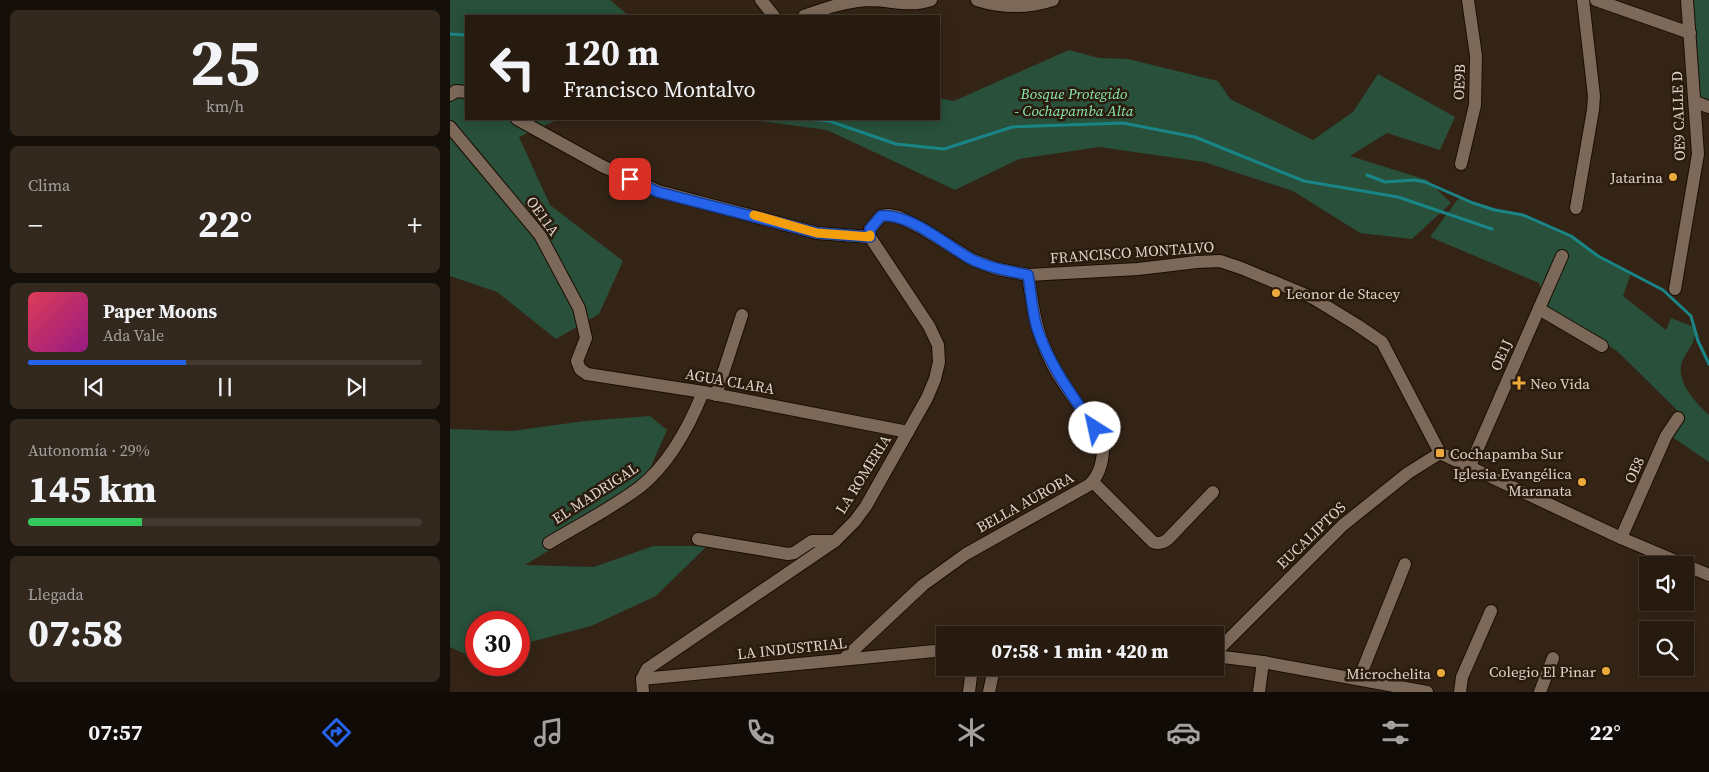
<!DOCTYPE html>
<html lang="es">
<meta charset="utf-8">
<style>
:root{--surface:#271b10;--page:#33281e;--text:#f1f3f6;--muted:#a4a19f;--line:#433930;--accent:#2563eb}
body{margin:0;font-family:"Source Serif 4",serif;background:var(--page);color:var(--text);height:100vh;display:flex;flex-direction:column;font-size:19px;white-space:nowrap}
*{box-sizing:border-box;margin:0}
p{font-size:16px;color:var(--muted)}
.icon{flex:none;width:28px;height:28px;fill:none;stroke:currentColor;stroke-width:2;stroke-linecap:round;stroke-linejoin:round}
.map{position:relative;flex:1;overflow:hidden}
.panel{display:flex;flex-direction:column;gap:10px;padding:10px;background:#150f09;width:450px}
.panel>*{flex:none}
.banner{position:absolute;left:15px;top:15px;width:475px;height:105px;border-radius:0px;box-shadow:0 2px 12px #0003,0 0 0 1px var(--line);background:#271b10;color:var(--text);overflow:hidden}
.controls{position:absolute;left:1189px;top:556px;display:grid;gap:10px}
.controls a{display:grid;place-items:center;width:55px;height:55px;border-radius:0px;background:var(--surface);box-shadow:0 2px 12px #0003,0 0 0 1px var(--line);font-size:25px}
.speed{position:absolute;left:15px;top:611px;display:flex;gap:10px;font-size:25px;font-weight:700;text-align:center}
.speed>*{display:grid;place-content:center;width:65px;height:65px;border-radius:50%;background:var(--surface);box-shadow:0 2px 12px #0003,0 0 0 1px var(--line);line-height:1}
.speed .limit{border:8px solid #d22;background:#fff;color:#111}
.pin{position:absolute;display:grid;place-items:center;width:42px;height:42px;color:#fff;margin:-21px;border-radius:10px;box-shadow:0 2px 8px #0006}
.me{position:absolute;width:55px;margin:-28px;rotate:325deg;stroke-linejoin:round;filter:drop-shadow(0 0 4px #0008)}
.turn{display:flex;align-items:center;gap:18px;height:105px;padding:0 15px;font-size:22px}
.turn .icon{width:65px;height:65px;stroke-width:2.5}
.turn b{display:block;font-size:35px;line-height:42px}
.big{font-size:38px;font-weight:800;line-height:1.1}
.panel .widget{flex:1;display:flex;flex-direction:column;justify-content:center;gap:8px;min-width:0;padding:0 18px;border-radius:8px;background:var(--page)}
.panel .dial{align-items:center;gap:0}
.dial b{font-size:65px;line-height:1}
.song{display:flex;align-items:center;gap:15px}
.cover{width:60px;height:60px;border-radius:8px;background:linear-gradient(135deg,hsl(350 70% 55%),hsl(310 70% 35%))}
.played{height:5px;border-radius:2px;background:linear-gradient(90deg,var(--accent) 40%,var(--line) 40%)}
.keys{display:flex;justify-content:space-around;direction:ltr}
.heat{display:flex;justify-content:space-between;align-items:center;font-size:28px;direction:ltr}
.charge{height:8px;border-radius:4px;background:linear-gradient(90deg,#34c759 29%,var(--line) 0)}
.trip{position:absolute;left:486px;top:626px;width:288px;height:50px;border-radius:0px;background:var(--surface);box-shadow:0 2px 12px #0003,0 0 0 1px var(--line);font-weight:800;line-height:50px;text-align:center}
.tabs{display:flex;height:80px;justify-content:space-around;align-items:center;background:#100b06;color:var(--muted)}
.tabs .icon{width:35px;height:35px}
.tabs .on{color:var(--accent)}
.tabs b{font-size:22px;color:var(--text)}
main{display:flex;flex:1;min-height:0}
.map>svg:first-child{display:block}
</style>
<main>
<section class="panel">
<div class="widget dial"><b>25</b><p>km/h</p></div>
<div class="widget"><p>Clima</p>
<div class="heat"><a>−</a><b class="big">22°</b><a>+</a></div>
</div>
<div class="widget">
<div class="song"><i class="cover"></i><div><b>Paper Moons</b><p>Ada Vale</p></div></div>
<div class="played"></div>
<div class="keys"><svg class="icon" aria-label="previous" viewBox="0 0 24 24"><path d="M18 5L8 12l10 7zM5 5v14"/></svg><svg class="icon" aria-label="pause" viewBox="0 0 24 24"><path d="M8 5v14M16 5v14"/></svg><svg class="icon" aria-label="next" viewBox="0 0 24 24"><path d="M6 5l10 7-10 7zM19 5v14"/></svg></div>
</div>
<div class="widget"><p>Autonomía · 29%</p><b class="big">145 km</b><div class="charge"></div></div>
<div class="widget"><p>Llegada</p><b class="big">07:58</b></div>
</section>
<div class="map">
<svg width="1259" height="692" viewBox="0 0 1259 692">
<rect width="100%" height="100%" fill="#342416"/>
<!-- green -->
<g fill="#28503a">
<path d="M 0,0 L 160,0 L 179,16 L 16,16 L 16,119 L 109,119 L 69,137 L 100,205 L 173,261 L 149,314 L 106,339 L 47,292 L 0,276 Z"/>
<path d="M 1238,0 L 1259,0 L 1259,101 L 1251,98 Z"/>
<path d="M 619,50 L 649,58 L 678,59 L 768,81 L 780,99 L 863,140 L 903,112 L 928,74 L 1005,117 L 990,150 L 937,133 L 900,156 L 977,180 L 1001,203 L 962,239 L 910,233 L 843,191 L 754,162 L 649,147 L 569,159 L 505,190 L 377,130 L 296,119 L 489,119 L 489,98 L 504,101 Z"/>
<path d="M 1008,199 L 1014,199 L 1045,210 L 1073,215 L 1093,223 L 1121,236 L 1148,256 L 1181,273 L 1173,296 L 1216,330 L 1221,318 L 1244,327 C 1249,343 1234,351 1231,366 C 1228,384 1247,404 1259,415 L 1259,462 L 1218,434 L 1233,417 L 1224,407 L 1167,351 L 1096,305 L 1089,283 L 980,237 Z"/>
<path d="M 200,416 L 217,430 L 191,489 L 127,533 L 75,565 L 144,567 L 203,546 L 257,546 L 206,596 L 141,626 L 69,645 L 69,622 L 26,622 L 26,659 L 0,647 L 0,429 L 62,431 L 135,421 Z"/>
</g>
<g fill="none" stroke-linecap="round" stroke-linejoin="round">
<!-- stream -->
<g stroke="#198586" stroke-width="3">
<path d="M 0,34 L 16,35"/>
<path d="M 359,119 L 379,121 L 446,144 L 494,149 L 562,127 L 673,123 L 745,137 L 854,181 L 948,197 L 1042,229"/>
<path d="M 917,175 L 935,182 L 964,180 L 975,182 L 1023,203 L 1045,210 L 1073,215 L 1121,236 L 1148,256 L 1213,290 L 1241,316 L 1248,341 L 1259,364"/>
</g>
<!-- minor casing -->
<g stroke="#1b0d02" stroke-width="14">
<g id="minor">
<path d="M 311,0 L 324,16"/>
<path d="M 527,0 C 552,8 578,8 603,0"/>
<path d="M 1146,0 L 1240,33"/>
<path d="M 354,16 C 376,8 399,0 423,0 C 444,1 460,7 481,0"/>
<path d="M 0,95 L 6,91 L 16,92"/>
<path d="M 1245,102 L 1259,107"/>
<path d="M 67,119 L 152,166 L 208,191 L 367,233 L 420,237"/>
<path d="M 0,127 L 90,235 L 129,308 L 136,338 L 127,361 L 130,369 L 137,374 L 253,392 L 458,432"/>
<path d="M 1011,164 L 1025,105 L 1026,56 L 1018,0"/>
<path d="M 1126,208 L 1143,110 L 1144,96 L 1133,0"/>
<path d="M 1225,289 L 1248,154 L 1237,0"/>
<path d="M 1089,309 L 1152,346"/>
<path d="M 266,395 L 292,315"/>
<path d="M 1020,466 L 1112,256"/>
<path d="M 643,482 L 703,542 C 709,544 713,543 718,539 L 763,492"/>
<path d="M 1171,538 L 1216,436 L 1228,418"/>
<path d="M 248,539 L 338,554 L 344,553 L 362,541 L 385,541"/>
<path d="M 99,543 C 129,525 162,508 190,487 C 220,463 239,427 253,392"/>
<path d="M 765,653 L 893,525 L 958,473 L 990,453"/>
<path d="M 765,656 L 813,662 L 977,692"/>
<path d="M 394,659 L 473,585 L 516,554 L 639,485 C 652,474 653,456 654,440 C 633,410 607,380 594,346 C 584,323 582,299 578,275"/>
<path d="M 192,679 L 495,650"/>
<path d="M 909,679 L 955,564"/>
<path d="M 193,692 L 192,679 L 197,669 L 385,541 L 405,521 L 416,506 L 477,398 L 485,379 L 489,362 L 488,345 L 479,326 L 420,237 L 420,229 L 431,216 L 438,215 L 449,217 L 473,229 L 523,260 L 548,269 L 578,275 L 688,269 L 747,262 L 770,261 L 791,268 L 863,298 L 907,325 L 932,342 L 990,453 L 1171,538 L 1259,575"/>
<path d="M 519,692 L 522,668"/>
<path d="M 539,692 L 544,668"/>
<path d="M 809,692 L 813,662"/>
<path d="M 1010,692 L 1012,677 L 1041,611"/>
<path d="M 1090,692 L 1103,658"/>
</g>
</g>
<!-- minor -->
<use href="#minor" stroke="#7c6959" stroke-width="12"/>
</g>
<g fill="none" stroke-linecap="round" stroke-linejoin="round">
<!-- route casing -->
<g stroke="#184099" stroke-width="12">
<path id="route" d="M 180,179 L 208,192 L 367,233 L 420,237 L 420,229 L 431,216 C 460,213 497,246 521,259 C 539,268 559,271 578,275 C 581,292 582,311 587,328 C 599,365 623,397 645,428"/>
</g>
<!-- route -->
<use href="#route" stroke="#2563eb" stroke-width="9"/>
<!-- slow -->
<path stroke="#f59e0b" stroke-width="9" d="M 304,215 L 367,233 L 420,237 L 420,235"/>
</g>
<!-- markers -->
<g fill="#ebaa39" stroke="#2a1b0d" stroke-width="2">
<circle cx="1223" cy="177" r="5"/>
<circle cx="826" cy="293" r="5"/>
<path d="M1066.5 375.5h5v5h5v5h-5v5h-5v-5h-5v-5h5z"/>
<rect x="985" y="448" width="10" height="10" rx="2.5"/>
<circle cx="1132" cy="482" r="5"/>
<circle cx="1156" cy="671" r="5"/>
<circle cx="991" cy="673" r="5"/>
</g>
<g text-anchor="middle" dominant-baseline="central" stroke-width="5" stroke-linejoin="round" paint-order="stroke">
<!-- street labels -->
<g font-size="15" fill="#ded3cb" stroke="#2a1b0d">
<text transform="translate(1009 82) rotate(-88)">OE9B</text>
<text transform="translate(1228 116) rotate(-92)">OE9 CALLE D</text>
<text transform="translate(93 216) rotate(54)">OE11A</text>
<text transform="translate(682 252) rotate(-4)">FRANCISCO MONTALVO</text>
<text transform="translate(1051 355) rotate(-66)">OE1J</text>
<text transform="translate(280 381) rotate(10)">AGUA CLARA</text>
<text transform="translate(1184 470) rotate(-66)">OE8</text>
<text transform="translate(413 474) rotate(-58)">LA ROMERIA</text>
<text transform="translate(145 493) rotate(-33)">EL MADRIGAL</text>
<text transform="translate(575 502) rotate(-29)">BELLA AURORA</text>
<text transform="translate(861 535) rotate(-44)">EUCALIPTOS</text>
<text transform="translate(342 648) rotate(-6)">LA INDUSTRIAL</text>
</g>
<!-- park labels -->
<g font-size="15" font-style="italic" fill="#88e8b1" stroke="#2a1b0d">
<text x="624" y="93">Bosque Protegido<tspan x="624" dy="17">- Cochapamba Alta</tspan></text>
</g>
<!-- poi labels -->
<g font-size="15" fill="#ded3cb" stroke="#2a1b0d" text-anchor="end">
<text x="1213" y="177">Jatarina</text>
<text x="836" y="293" text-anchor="start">Leonor de Stacey</text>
<text x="1080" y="383" text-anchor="start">Neo Vida</text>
<text x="1000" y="453" text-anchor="start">Cochapamba Sur</text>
<text x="1122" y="473">Iglesia Evangélica<tspan x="1122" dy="17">Maranata</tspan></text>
<text x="1146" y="671">Colegio El Pinar</text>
<text x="981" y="673">Microchelita</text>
</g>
</g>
</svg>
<div class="controls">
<a><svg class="icon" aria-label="sound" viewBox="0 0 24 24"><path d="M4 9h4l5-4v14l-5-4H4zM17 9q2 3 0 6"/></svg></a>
<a><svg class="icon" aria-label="search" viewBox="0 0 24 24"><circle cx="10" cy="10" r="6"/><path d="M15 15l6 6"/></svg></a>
</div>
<div class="speed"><div class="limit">30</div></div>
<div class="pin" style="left:180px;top:179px;background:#d93025"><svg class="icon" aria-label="arrive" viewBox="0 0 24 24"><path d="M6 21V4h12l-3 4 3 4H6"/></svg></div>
<svg class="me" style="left:645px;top:428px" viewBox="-20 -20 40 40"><circle r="19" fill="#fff"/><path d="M0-13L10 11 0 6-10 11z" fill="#2563eb"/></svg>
<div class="trip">07:58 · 1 min · 420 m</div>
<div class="banner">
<div class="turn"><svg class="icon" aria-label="left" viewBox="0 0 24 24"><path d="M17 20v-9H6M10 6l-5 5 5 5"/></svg><div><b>120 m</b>Francisco Montalvo</div></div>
</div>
</div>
</main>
<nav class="tabs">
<b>07:57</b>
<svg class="icon on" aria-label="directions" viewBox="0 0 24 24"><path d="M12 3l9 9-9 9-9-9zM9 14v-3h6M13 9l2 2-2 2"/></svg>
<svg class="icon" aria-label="music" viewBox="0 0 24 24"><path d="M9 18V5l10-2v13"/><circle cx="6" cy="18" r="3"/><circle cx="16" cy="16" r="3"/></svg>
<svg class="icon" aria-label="phone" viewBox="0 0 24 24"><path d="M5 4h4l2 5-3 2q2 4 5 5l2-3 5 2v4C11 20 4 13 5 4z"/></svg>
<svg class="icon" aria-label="climate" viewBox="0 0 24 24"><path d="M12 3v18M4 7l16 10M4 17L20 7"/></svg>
<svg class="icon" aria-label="car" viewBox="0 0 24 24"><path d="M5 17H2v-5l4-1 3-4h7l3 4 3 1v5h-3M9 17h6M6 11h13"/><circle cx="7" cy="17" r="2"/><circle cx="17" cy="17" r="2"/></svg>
<svg class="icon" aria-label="filters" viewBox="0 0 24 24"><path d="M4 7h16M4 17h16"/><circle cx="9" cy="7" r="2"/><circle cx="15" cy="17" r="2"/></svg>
<b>22°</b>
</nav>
